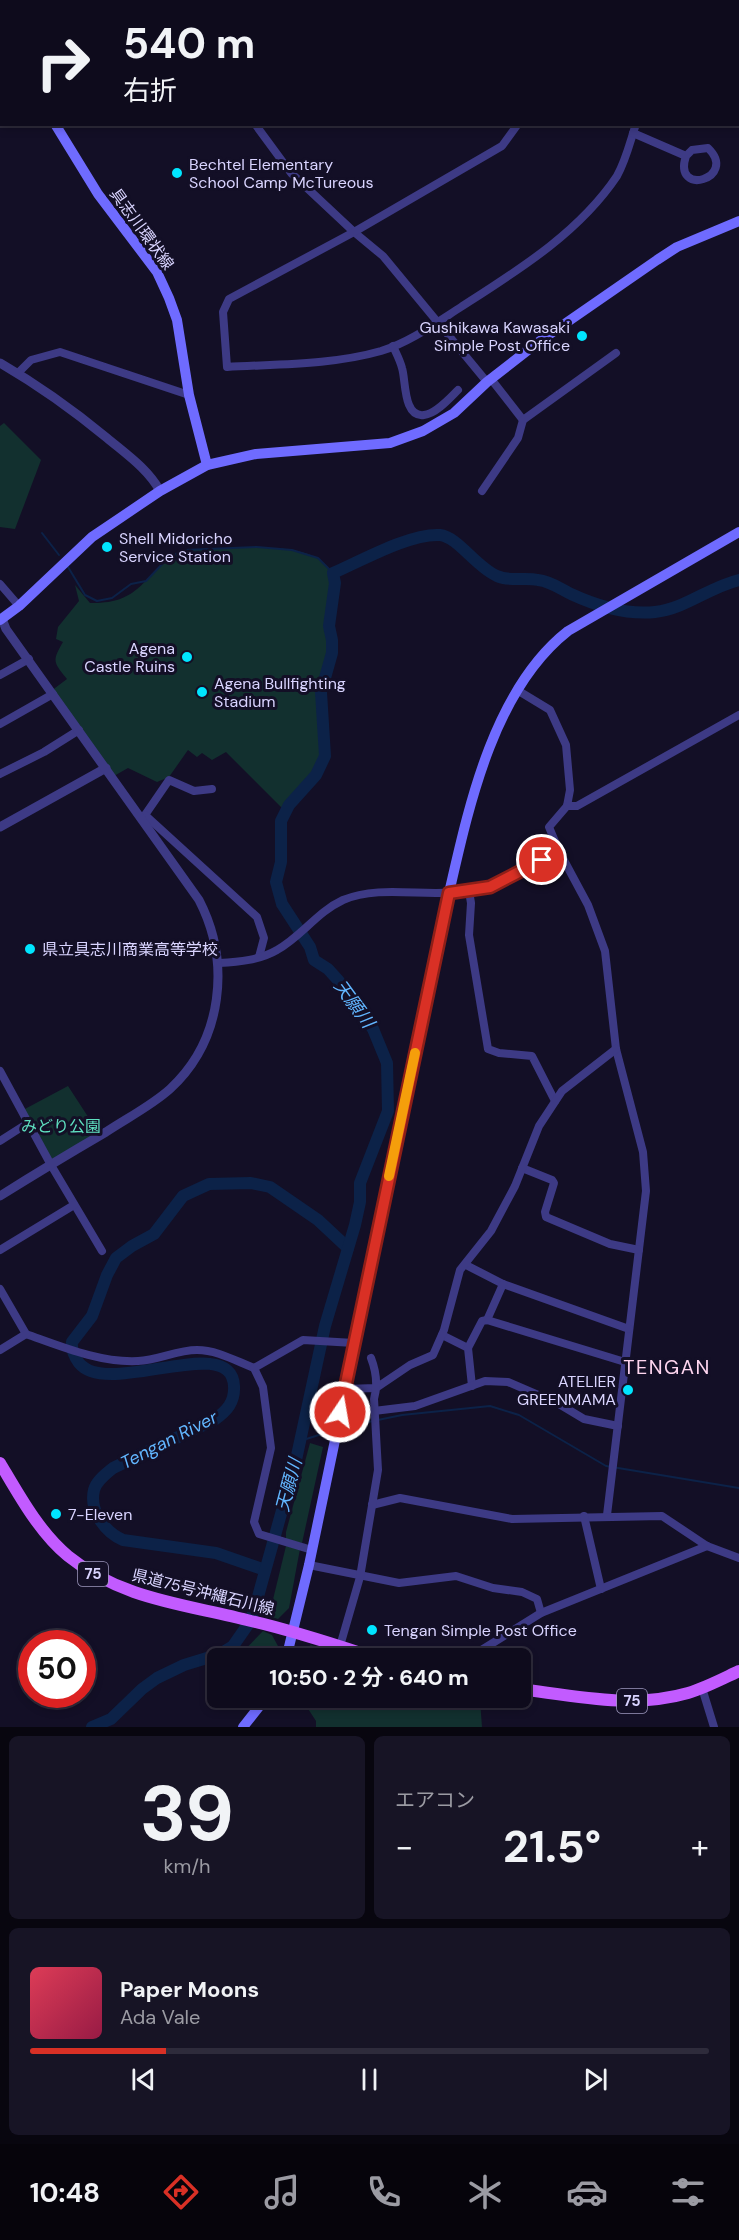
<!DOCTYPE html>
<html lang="ja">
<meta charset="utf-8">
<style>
:root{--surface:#0e0b1c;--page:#171425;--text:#f1f3f6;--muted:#9b9ba3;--line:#2e2b3b;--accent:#d93025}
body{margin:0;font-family:"DM Sans","Noto Sans JP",sans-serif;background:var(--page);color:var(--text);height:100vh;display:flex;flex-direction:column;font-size:22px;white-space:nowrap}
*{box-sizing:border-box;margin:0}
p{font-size:20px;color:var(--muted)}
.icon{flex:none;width:33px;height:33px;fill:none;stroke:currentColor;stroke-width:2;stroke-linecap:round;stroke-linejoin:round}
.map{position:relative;height:1727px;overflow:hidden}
.sheet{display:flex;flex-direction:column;gap:9px;padding:9px;background:#08060f;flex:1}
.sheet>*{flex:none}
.banner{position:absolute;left:0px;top:0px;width:740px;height:126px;box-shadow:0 3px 9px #0003,0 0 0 2px var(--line);background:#0e0b1c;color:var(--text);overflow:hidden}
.speed{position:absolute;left:18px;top:1630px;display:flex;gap:12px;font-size:30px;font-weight:700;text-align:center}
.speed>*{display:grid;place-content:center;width:78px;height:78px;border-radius:50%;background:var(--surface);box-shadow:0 3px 9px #0003,0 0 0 2px var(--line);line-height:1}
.speed .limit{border:9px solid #d22;background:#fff;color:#111}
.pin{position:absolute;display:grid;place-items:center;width:51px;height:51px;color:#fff;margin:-26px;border:3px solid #fff;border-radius:50%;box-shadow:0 2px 6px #0007}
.me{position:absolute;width:66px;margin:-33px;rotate:12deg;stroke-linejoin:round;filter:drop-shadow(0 0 4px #0008)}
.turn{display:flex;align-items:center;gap:21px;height:126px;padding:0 24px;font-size:27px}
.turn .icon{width:78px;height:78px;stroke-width:2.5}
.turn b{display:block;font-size:42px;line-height:51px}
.big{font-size:45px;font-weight:700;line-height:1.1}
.sheet .card{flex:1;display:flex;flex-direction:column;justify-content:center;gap:9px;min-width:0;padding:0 21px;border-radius:9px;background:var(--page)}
.sheet .dial{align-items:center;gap:0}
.dial b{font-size:78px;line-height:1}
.song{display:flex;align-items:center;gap:18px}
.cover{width:72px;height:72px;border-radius:9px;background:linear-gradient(135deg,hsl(350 70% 55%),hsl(340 70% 35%))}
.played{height:6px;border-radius:3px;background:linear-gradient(90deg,var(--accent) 20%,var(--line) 20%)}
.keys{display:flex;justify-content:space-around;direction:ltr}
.heat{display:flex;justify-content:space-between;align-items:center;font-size:33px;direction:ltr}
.sheet .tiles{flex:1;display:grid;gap:9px;grid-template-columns:1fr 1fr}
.card:last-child{grid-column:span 2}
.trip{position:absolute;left:207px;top:1648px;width:324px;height:60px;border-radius:9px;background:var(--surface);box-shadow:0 3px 9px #0003,0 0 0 2px var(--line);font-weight:700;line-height:60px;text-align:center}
.dock{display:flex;height:96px;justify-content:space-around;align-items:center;background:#06040b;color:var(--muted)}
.dock .icon{width:42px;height:42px}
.dock .current{color:var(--accent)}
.dock b{font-size:27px;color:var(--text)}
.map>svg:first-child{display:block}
</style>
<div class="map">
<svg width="739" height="1727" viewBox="0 0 739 1727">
<rect width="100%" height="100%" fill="#130f26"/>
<!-- green -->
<g fill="#12302f">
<path d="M 4,423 L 41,460 L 15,529 L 0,527 L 0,426 Z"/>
<path d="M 257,547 C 283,549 316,548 332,572 C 339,583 328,612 329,626 C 329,635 334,643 332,653 C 330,670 321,684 321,701 C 320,719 329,738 325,756 C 320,779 297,791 285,811 L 226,752 L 212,760 L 202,753 L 197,757 L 188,750 L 169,777 L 157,782 L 128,768 L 114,776 L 51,691 L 67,679 C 53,662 52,661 63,642 L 56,639 L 58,627 L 79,601 L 75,585 L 90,603 C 140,604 141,578 176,553 L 184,550 Z"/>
<path d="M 68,1086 L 96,1129 L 103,1133 L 51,1165 L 23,1110 Z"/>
<path d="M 310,1443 L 323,1447 L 302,1543 L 286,1539 L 286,1532 Z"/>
<path d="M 286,1546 L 300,1549 L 289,1608 L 278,1619 L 269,1616 Z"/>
<path d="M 263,1631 L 272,1635 L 279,1648 L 273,1659 L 236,1659 Z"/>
<path d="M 311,1645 L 353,1659 L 296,1659 L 298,1653 Z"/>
<path d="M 301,1698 L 458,1698 L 480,1700 L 482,1727 L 316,1727 L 316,1721 Z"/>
</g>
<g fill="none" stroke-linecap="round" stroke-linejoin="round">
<!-- stream -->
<g stroke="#0c2248" stroke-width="2">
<path d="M 42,533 L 59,555"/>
<path d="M 68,567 L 85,595 L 97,601 L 112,598 L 131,584 L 146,581 L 167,559 L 184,550 L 257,547 L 292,550 L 318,558 L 333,573"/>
<path d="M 349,1426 L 402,1415 L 490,1406 L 519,1415 L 606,1466 L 739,1488"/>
<path d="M 300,1441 L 325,1433"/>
</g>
<!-- river -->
<g stroke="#0c2248" stroke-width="12">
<path d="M 265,1570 L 216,1553 L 123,1540 C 105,1532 89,1511 94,1490 C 96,1481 106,1474 113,1468 L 214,1420 C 227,1411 235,1402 234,1386 C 231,1331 108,1399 79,1363 C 75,1358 71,1349 72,1342 L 92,1316 L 107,1275 L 116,1258 L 132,1246 L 154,1234 L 183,1196 L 209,1184 L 251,1183 L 270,1187 L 318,1220 L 348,1248"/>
<path d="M 92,1727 L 111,1719 L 142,1689 L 157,1678 L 184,1665 L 220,1654 L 233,1646 L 249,1623 L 254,1611 L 296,1460 L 325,1326 L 355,1225 L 360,1202 L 360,1183 L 388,1111 L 387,1063 L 373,1029 L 338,980 L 328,969 L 314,960 L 310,947 L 282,904 L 276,882 L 281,862 L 281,821 L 289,805 L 316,775 L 325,756 L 321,692 L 332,653 L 332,640 L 329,626 L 335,583 L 333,573 C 361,561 410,533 440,535 C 458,537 476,567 497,576 C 510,582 525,577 538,580 C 550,581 561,589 571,594 C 597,606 626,615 655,612 C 685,609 709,587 739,580"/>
</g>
<!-- minor -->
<g stroke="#3d3a85" stroke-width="8">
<path d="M 468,0 L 468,2"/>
<path d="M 503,0 L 504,2"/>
<path d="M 212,2 L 212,0"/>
<path d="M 0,104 L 2,102"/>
<path d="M 255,124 L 291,173 L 354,232 L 383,256 L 487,382"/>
<path d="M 518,124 L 502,146 L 354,232 L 229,299 L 223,312 L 227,367 C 278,364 332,365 381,351 C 410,342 436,323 461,307 C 517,271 579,233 617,176 C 626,160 630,142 636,124"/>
<path d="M 633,133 L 686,156 L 692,150 L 708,148 C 739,178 672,198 686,156"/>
<path d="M 393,346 C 396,353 400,360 402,368 C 406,380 403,418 424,415 C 436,414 450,398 458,390"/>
<path d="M 18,373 L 31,360 L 60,352 L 189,395"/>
<path d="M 491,379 L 523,420"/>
<path d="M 482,491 L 518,438 L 523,420 L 616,353"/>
<path d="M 0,584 L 19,606"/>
<path d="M 0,675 L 29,659"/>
<path d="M 517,690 L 550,710 L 566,745 L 570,790 L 567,806 L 549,827 L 559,851 L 588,905 L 605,951 L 616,1049 L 643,1152 L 646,1191 L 607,1515"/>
<path d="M 0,724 L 53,694"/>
<path d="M 0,774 L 44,752 L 79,730"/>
<path d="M 567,806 L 577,806 L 739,715"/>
<path d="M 145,815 L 169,780 L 194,791 L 212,789"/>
<path d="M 141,817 L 145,815 L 257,917 L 264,938 L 259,957"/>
<path d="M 469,891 L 471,903 L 469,935 L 488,1049 L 499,1053 L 532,1056 L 555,1101"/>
<path d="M 219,963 C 239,962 260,960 277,950 C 301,937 317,912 343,900 C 381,884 427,898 466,891 C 500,886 529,867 559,851"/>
<path d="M 0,1071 L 51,1165 L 102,1251"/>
<path d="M 0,1141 L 28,1123"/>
<path d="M 522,1168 L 552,1180 L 554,1183 L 545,1212 L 546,1217 L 610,1244 L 639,1250"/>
<path d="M 0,1250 L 74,1205"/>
<path d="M 466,1265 L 503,1284 L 629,1329"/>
<path d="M 0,1289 L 26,1334 C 60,1346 100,1363 138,1361 C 158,1360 177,1350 197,1350 C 217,1350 236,1361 254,1368 L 263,1387 L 271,1448 L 254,1522 L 259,1534 L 312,1550"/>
<path d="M 487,1320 L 503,1284"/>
<path d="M 442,1335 L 468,1348 L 472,1386"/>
<path d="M 468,1348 L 482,1321 L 487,1320 L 625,1362"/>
<path d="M 0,1350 L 26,1334"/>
<path d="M 254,1368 L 303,1340 L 354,1343"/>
<path d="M 345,1389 L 376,1388 L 410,1365 L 433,1355 L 444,1330 L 460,1270 L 491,1231 L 515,1186 L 539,1126 L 562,1091 L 616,1049"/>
<path d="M 374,1411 L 415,1406 L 485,1381 L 508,1382 L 559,1404 L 584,1419 L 618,1426"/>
<path d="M 372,1505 L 400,1498 L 512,1519 L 662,1516 L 707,1546 L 739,1558"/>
<path d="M 584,1516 L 601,1589"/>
<path d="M 309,1565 L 399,1583 L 456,1576 L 493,1588 L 522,1592 L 537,1599 L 541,1613"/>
<path d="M 340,1646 L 360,1577 L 378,1470 L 374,1399 C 378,1385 376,1371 371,1358"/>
<path d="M 467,1659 L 541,1613 L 707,1546"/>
<path d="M 702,1688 L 714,1727"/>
</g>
<!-- tertiary -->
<g stroke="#3d3a85" stroke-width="9">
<path d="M 0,363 C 38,385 73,410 107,438 C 126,454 148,469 160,491"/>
<path d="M 0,827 L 106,768"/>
<path d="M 0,1196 C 35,1174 70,1153 106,1132 C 127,1118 151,1106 170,1089 C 223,1040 231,962 199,900 L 6,629 L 2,619"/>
</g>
<!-- secondary -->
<g stroke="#6f6bff" stroke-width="10">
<path d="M 0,8 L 2,13"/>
<path d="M 55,124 L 98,194 L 157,272 L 169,298 L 177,320 L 189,395 L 207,465"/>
<path d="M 0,620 L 19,606 L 92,537 L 160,491 L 207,465 L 256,454 L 390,443 L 423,431 L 454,413 L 487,382 L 537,343 L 657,260 L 677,247 L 739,221"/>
<path d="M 286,1659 L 309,1565 L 449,893 C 469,805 494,689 568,631 L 739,532"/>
<path d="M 243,1727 L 266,1698"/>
</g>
<!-- primary -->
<g stroke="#c25bff" stroke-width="12">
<path d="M 0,1463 C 19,1495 39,1532 68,1556 C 122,1600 186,1604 251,1621 C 295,1631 336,1645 379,1659"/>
<path d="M 520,1689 C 575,1696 633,1709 688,1693 C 705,1688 722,1679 739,1671"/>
</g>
</g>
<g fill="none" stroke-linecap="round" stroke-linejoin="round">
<!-- route casing -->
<g stroke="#8d1f18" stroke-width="15">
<path id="route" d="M 340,1412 L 449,893 L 490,887 L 542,860"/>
</g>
<!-- route -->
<use href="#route" stroke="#d93025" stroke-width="10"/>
<!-- slow -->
<path stroke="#f59e0b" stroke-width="10" d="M 389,1176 L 415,1053"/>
</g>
<!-- markers -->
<g fill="#00e5ff" stroke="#130f26" stroke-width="2">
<circle cx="177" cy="173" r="6"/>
<circle cx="582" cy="336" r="6"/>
<circle cx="107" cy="547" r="6"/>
<circle cx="187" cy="657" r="6"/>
<circle cx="202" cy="692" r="6"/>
<circle cx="30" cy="949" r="6"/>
<circle cx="628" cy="1390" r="6"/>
<circle cx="56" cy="1514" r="6"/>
<circle cx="372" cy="1630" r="6"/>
</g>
<g text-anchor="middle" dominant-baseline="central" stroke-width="6" stroke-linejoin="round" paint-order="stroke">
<!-- shield labels -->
<g fill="#130f26" stroke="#9e99be" stroke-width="1.5">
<rect x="78" y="1562" width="30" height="24" rx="4.5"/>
<rect x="617" y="1689" width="30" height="24" rx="4.5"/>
</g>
<g font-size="15" font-weight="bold" fill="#d9d4ff">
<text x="93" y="1574">75</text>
<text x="632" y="1701">75</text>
</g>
<!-- poi labels -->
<g font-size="16" fill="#d9d4ff" stroke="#130f26" text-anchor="start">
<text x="189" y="164">Bechtel Elementary<tspan x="189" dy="18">School Camp McTureous</tspan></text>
<text x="570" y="327" text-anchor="end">Gushikawa Kawasaki<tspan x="570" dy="18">Simple Post Office</tspan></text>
<text x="119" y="538">Shell Midoricho<tspan x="119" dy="18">Service Station</tspan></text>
<text x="175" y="648" text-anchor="end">Agena<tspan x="175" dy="18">Castle Ruins</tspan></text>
<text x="214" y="683">Agena Bullfighting<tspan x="214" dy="18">Stadium</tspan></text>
<text x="42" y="949">県立具志川商業高等学校</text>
<text x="616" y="1381" text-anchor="end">ATELIER<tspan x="616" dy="18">GREENMAMA</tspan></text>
<text x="68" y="1514">7-Eleven</text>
<text x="384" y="1630">Tengan Simple Post Office</text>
</g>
<!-- street labels -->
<g font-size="16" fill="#d9d4ff" stroke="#130f26">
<text transform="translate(142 229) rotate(54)">具志川環状線</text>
<text transform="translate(203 1592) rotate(14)">県道75号沖縄石川線</text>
</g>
<!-- park labels -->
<g font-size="16" fill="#5fe0c0" stroke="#130f26">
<text x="61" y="1126">みどり公園</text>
</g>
<!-- water labels -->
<g font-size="18" font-style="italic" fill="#62b6ff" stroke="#130f26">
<text transform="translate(354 1004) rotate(54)">天願川</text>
<text transform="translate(169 1440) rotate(-27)">Tengan River</text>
<text transform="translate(289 1485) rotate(-75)">天願川</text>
</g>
<!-- quarter labels -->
<g font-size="20" letter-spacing="1.5" fill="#ffd6f0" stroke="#130f26">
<text x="667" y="1367">TENGAN</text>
</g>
</g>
</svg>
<div class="speed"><div class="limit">50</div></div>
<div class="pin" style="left:542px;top:860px;background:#d93025"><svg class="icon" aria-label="arrive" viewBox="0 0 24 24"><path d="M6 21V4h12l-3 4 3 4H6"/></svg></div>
<svg class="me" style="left:340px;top:1412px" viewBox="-20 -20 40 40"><circle r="17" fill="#d93025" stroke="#fff" stroke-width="3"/><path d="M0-11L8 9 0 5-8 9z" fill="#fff"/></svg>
<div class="trip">10:50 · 2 分 · 640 m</div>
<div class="banner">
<div class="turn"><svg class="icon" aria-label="right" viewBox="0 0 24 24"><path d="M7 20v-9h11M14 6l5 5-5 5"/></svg><div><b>540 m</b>右折</div></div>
</div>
</div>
<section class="sheet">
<div class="tiles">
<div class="card dial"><b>39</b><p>km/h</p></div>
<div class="card"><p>エアコン</p>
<div class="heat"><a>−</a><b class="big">21.5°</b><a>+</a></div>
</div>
<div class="card">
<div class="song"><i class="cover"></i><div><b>Paper Moons</b><p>Ada Vale</p></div></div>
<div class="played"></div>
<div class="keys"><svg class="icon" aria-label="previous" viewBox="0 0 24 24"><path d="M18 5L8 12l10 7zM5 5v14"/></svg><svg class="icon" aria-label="pause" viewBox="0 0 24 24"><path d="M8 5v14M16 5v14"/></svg><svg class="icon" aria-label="next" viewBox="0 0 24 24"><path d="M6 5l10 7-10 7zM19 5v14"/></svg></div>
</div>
</div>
</section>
<nav class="dock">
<b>10:48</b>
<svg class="icon current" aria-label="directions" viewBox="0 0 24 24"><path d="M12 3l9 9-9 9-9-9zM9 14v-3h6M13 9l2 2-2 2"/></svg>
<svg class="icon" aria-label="music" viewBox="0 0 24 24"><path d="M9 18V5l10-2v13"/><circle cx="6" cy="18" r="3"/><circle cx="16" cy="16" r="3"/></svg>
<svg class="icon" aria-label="phone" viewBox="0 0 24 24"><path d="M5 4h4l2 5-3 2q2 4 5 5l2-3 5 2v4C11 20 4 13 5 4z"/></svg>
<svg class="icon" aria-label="climate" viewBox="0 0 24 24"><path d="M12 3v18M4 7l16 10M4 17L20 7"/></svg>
<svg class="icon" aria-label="car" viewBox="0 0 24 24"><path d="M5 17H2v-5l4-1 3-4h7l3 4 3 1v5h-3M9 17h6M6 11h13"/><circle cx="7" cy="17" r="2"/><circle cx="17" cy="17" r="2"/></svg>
<svg class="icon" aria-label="filters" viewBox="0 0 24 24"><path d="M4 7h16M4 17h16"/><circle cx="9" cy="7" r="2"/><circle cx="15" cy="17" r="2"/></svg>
</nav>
